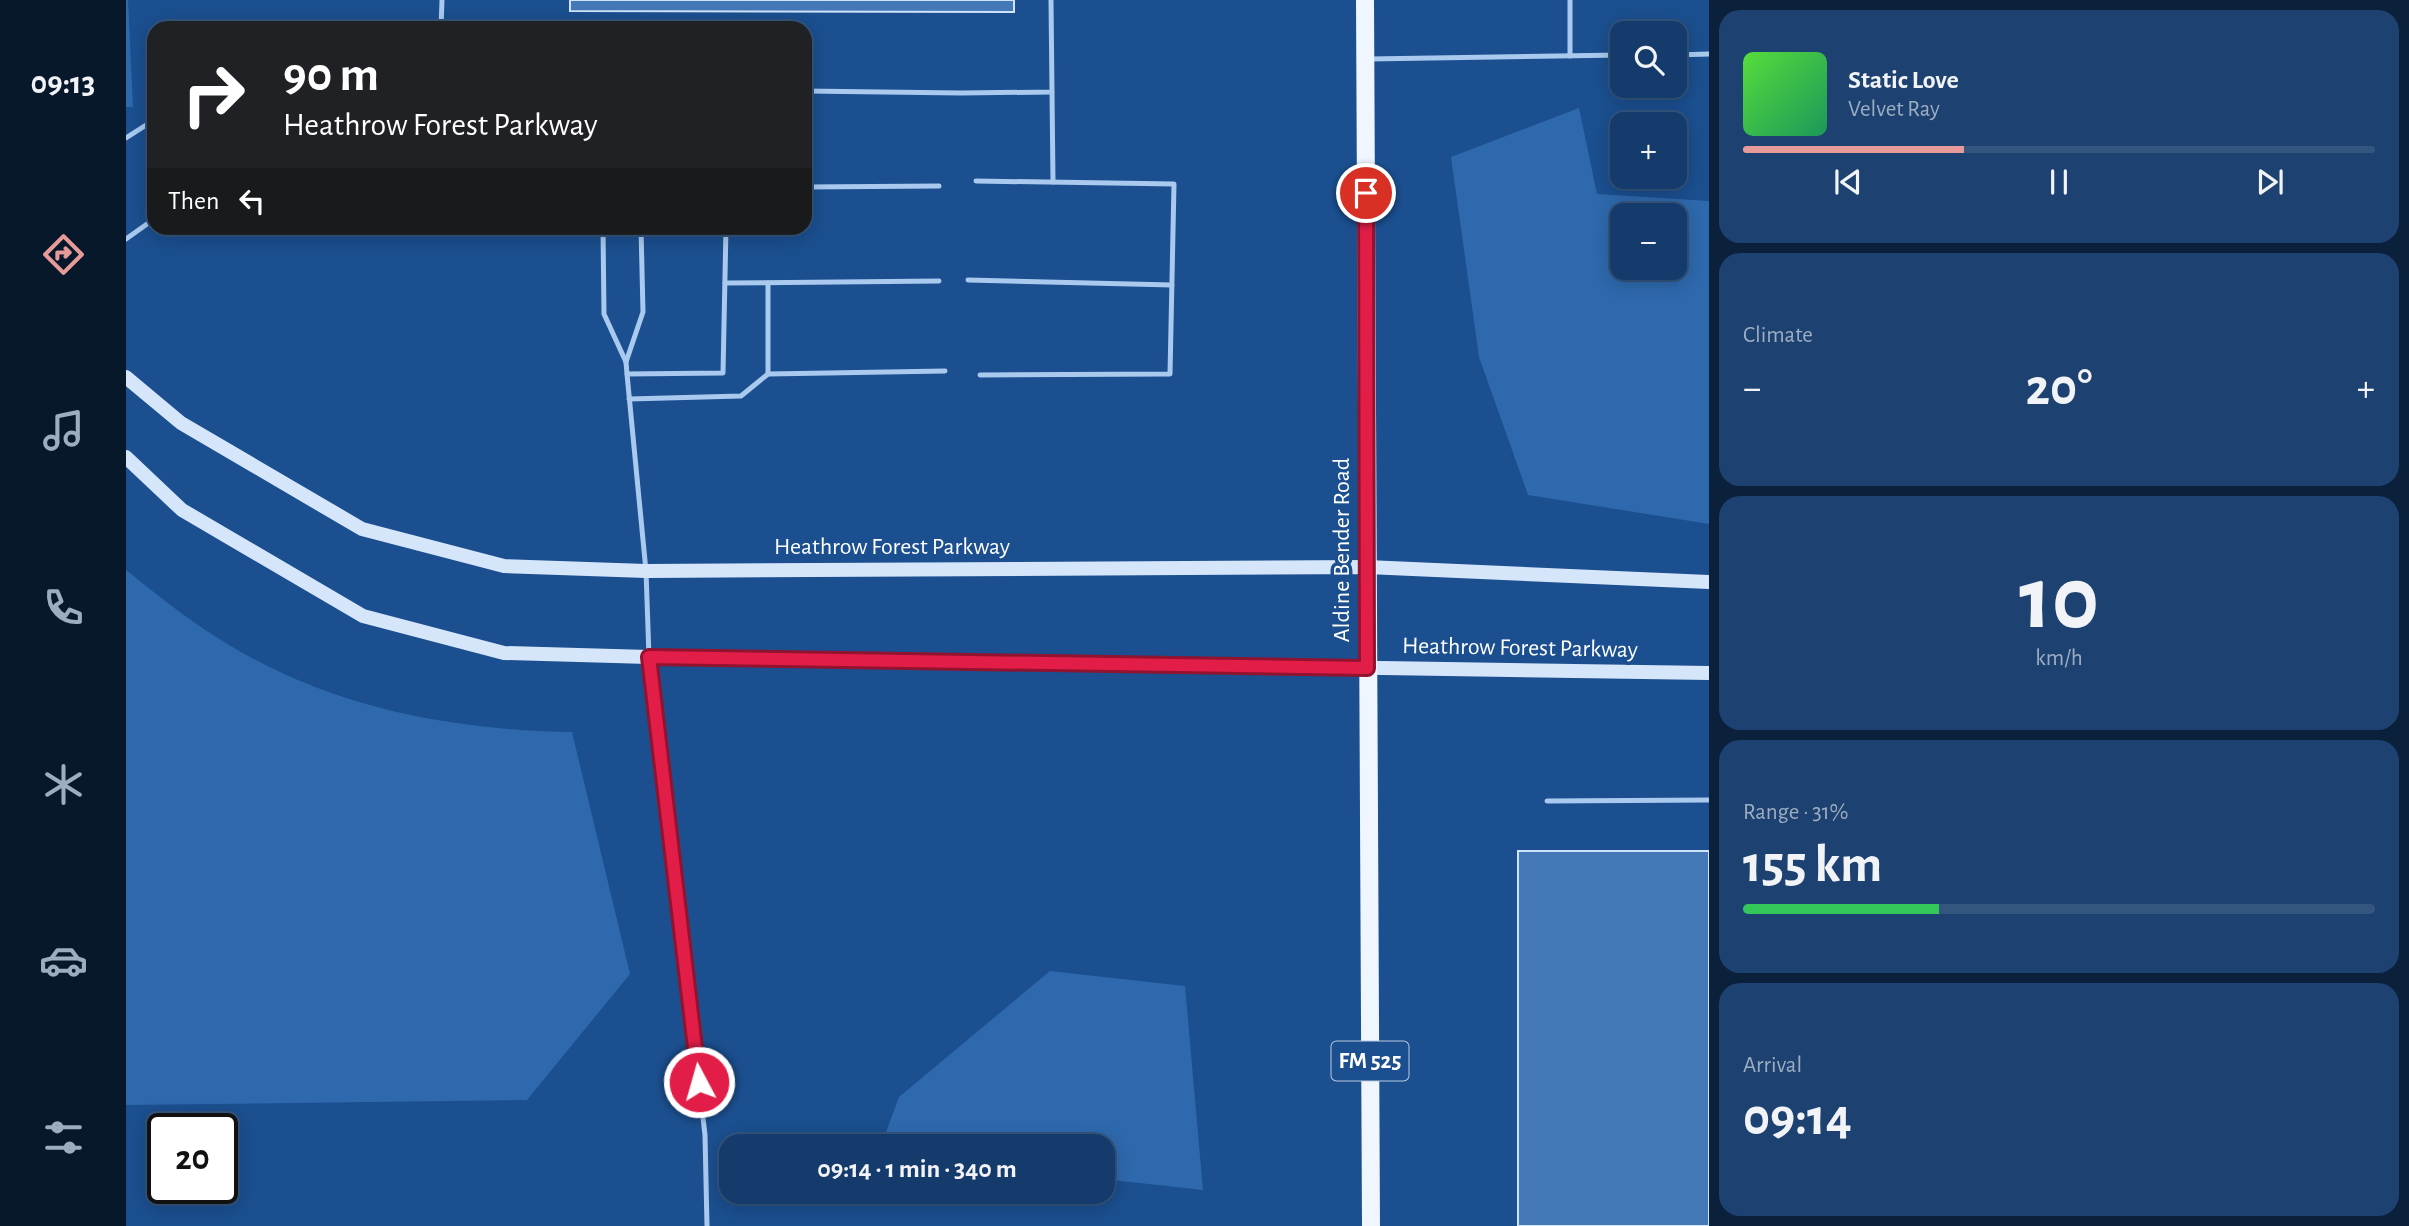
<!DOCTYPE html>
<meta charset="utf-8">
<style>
:root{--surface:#143b6b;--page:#1d4271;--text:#f1f3f6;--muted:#9dadc1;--line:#33557e;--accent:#e69b98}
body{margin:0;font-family:"Alegreya Sans",sans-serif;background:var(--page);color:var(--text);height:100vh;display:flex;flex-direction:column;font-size:26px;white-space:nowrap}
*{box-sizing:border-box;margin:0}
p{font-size:23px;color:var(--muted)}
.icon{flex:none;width:38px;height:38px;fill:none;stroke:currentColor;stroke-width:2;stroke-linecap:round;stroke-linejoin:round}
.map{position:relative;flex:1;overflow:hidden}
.details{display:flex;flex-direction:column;gap:10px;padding:10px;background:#0b203b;width:700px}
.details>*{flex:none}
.hud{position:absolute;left:21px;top:21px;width:665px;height:214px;border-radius:21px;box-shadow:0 4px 18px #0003,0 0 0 2px var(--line);background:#202124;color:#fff;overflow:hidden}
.controls{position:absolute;left:1484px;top:21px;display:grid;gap:14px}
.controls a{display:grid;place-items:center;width:77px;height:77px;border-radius:14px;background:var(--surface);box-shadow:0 4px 18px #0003,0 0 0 2px var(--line);font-size:35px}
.speed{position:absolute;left:21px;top:1113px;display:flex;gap:14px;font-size:35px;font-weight:700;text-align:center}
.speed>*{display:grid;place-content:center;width:91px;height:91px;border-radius:50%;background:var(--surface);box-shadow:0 4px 18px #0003,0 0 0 2px var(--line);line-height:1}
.speed .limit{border:4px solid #111;border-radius:10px;background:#fff;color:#111}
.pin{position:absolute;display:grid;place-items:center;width:60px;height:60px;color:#fff;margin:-30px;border:4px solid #fff;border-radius:50%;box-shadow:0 2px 7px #0007}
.me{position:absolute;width:77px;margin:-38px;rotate:354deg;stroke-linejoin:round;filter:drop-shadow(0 0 5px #0008)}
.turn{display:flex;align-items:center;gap:24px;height:147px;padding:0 21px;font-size:32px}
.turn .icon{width:91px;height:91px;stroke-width:2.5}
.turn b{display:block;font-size:49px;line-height:60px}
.then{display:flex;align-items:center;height:66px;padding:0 21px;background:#0003;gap:14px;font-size:26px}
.big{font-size:52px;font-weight:700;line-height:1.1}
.details .widget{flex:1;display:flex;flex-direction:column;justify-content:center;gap:10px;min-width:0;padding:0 24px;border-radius:21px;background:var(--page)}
.details .dial{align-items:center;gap:0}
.dial b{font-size:91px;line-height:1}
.song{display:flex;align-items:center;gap:21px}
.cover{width:84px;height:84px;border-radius:10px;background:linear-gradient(135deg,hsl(110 70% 55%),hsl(150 70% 35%))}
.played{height:7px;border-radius:4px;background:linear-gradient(90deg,var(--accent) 35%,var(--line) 35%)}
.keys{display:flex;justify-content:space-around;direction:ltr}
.heat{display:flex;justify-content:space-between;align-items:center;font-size:38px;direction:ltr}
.charge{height:10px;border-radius:5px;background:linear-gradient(90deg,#34c759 31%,var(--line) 0)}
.trip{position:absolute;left:593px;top:1134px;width:396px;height:70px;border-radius:21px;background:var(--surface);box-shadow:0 4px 18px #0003,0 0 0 2px var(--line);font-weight:700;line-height:70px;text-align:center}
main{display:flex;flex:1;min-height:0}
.tabs{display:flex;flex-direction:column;width:126px;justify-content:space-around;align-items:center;background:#08182b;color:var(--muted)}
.tabs .icon{width:49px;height:49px}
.tabs .active{color:var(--accent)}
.tabs b{font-size:32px;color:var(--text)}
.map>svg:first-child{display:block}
</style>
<main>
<nav class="tabs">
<b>09:13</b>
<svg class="icon active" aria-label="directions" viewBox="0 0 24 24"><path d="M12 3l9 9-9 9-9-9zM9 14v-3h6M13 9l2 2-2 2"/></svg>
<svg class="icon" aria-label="music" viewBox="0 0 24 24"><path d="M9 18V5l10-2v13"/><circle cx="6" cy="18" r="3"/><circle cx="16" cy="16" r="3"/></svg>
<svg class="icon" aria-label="phone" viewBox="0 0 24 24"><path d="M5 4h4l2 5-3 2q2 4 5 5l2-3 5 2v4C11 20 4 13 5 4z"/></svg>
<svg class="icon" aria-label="climate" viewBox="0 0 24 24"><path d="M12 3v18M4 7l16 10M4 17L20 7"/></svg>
<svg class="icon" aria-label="car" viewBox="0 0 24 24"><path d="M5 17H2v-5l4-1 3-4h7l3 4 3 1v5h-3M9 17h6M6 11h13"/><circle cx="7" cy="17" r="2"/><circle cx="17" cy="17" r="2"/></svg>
<svg class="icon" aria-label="filters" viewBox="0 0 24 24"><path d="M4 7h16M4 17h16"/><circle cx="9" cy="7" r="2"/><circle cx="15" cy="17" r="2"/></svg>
</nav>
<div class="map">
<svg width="1583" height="1226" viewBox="0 0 1583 1226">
<rect width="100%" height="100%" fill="#1b4f8f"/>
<!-- green -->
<g fill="#2e69ad" fill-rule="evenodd">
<path d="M 0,0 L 2,0 L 7,107 L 0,107 Z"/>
<path d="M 1453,108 L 1471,194 L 1583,201 L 1583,524 L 1402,495 L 1353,357 L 1325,157 ZM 1496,215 L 1549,215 L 1549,268 L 1496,268 Z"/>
<path d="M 0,570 C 31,595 61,619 95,640 C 202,707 321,730 446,732 L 504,974 L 401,1100 L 0,1105 Z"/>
<path d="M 924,971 L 1059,986 L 1077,1190 L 977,1179 L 976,1146 L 755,1146 L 773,1097 Z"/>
</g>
<!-- building -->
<g fill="#4478b7" stroke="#cfe3fa" stroke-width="2">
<path d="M 444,0 L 888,0 L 888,12 L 444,11 Z"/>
<rect x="1392" y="851" width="191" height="375"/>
</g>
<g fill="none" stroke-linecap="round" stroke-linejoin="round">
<!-- lane -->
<g stroke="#a9c9ee" stroke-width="5">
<path d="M 315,28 L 316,0"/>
<path d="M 1549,55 L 1583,54"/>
<path d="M 1444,56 L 1444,0"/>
<path d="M 1243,59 L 1496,55"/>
<path d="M 679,91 L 835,93 L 926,92 L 925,0"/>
<path d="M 926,92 L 927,182"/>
<path d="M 0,138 L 28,120"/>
<path d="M 850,181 L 1048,184 L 1044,374 L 854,375"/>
<path d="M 679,187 L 813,186"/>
<path d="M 477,228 L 478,314 L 500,362 L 501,374 L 520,571 L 523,657 L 579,1135 L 581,1226"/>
<path d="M 0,239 L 28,219"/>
<path d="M 842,280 L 1046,285"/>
<path d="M 599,283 L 813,281"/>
<path d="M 642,283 L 642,374"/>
<path d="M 500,362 L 517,312 L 515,228"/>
<path d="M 501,374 L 597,373 L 600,228"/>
<path d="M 503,399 L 615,396 L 642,374 L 819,371"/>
<path d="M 1421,801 L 1583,800"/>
</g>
<!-- secondary -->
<g stroke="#d6e6fa" stroke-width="14">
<path d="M 0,377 L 55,423 L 236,529 L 378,566 L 520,571 L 1241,567 L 1583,582"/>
<path d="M 0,457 L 56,510 L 237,616 L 378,653 L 523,657 L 1583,673"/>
</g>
<!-- primary -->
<path stroke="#f0f6ff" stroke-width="18" d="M 1239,0 L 1245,1226"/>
</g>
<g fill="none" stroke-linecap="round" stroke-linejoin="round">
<!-- route casing -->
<g stroke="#92132f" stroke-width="18">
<path id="route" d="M 573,1082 L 523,657 L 1241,668 L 1240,193"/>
</g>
<!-- route -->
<use href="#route" stroke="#e11d48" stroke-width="12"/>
</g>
<g text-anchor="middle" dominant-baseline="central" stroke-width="7" stroke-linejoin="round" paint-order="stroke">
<!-- shield labels -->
<rect fill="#1b4f8f" stroke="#bbcadd" stroke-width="2" x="1205.5" y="1041.5" width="77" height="39" rx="5"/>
<g font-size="23" font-weight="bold" fill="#fff">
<text x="1244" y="1061">FM 525</text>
</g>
<!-- street labels -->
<g font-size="24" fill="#fff" stroke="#1b4f8f">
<text x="766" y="547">Heathrow Forest Parkway</text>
<text transform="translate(1216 550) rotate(-90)">Aldine Bender Road</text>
<text transform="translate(1394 648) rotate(1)">Heathrow Forest Parkway</text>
</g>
</g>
</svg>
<div class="controls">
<a><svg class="icon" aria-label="search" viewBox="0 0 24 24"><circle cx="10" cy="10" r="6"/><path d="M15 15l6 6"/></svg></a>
<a>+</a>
<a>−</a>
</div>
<div class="speed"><div class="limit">20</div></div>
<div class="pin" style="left:1240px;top:193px;background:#d93025"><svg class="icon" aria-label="arrive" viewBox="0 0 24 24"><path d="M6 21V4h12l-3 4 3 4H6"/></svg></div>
<svg class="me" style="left:573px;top:1082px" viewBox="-20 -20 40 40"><circle r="17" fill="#e11d48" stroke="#fff" stroke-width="3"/><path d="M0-11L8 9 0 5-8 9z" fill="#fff"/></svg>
<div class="trip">09:14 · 1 min · 340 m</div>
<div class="hud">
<div class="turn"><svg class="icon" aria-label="right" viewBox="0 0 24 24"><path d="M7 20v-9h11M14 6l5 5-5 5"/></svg><div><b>90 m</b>Heathrow Forest Parkway</div></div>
<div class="then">Then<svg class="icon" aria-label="left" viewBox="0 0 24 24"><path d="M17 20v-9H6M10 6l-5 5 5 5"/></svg></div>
</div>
</div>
<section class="details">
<div class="widget">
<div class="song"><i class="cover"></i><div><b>Static Love</b><p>Velvet Ray</p></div></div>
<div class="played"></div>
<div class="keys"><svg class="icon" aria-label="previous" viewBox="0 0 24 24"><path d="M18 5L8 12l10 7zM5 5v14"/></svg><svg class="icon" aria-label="pause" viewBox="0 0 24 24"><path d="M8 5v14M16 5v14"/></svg><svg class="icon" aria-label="next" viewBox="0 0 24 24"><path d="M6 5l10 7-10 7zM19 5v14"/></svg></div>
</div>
<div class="widget"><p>Climate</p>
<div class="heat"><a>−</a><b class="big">20°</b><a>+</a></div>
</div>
<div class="widget dial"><b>10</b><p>km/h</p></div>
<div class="widget"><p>Range · 31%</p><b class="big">155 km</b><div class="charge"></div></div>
<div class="widget"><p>Arrival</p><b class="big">09:14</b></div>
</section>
</main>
